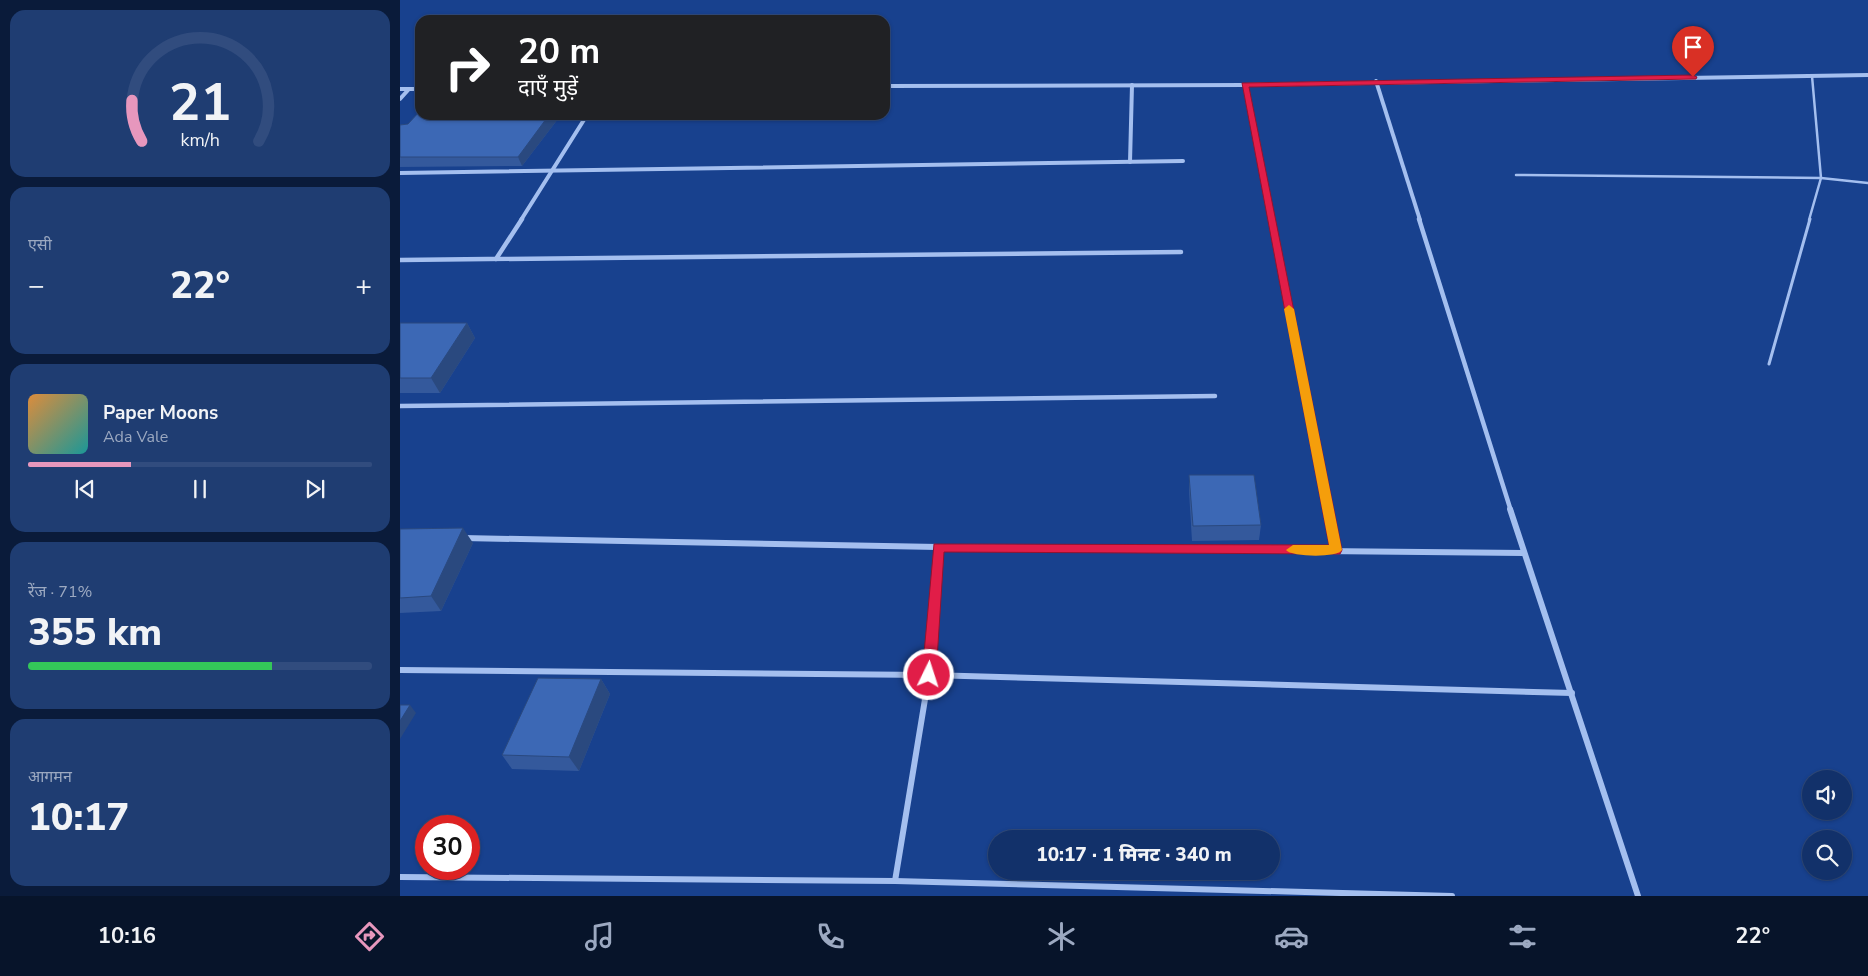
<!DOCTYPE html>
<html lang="hi">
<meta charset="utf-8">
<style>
:root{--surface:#12316a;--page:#1f3d72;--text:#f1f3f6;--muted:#9ca9c1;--line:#314c7e;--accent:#e797bd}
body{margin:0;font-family:"Nunito Sans","Noto Sans Devanagari",sans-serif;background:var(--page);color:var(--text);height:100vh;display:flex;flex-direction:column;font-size:19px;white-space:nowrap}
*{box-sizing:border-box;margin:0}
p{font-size:16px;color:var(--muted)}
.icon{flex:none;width:28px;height:28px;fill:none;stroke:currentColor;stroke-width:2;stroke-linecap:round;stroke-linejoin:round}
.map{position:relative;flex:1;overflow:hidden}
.details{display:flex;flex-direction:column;gap:10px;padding:10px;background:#0a1b3a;width:400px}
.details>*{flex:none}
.banner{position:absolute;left:15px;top:15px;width:475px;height:105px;border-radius:15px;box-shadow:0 1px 4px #0004,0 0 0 1px var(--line);background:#202124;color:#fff;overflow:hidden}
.controls{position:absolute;left:1402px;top:770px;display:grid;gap:10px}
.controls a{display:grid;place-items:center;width:50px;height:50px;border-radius:50%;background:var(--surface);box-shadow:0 1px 4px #0004,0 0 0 1px var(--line);font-size:25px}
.speed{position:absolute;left:15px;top:815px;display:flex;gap:10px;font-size:25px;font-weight:700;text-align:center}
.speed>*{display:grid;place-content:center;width:65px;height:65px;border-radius:50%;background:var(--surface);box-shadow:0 1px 4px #0004,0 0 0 1px var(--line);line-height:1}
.speed .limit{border:8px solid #d22;background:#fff;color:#111}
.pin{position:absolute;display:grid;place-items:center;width:42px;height:42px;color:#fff;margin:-51px -21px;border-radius:50% 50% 50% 0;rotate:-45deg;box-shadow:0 0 5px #0007}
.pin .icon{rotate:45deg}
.me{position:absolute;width:55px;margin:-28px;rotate:4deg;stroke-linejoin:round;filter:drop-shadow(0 0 4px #0008)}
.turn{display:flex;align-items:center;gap:18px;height:105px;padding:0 20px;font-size:22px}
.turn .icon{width:65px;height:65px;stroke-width:2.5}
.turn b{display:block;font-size:35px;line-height:42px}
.big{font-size:38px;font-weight:800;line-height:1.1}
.details .card{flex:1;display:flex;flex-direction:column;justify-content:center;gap:8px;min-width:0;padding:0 18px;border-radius:15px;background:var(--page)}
.details .dial{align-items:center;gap:0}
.dial svg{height:130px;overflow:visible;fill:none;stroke:var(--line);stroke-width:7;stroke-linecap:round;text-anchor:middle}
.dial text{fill:var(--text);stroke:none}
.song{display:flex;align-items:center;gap:15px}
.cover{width:60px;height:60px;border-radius:8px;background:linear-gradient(135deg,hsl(30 70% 55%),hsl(180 70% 35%))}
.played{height:5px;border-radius:2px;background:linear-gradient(90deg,var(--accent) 30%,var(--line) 30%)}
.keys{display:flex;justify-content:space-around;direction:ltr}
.heat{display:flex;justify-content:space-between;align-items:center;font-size:28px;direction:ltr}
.charge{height:8px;border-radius:4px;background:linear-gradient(90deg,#34c759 71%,var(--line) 0)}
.trip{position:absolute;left:588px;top:830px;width:292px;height:50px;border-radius:25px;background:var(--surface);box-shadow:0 1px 4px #0004,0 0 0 1px var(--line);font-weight:800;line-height:50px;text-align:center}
.tabs{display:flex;height:80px;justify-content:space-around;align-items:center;background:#07142a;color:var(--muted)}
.tabs .icon{width:35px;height:35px}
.tabs .on{color:var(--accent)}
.tabs b{font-size:22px;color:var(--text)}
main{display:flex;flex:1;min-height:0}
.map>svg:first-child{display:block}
</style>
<main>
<section class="details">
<div class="card dial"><svg viewBox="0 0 100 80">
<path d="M14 69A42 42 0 1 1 86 69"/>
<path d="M14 69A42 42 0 0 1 8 44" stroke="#e797bd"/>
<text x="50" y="56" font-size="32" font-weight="700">21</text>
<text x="50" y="72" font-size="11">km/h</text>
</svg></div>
<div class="card"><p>एसी</p>
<div class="heat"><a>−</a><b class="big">22°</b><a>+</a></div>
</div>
<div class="card">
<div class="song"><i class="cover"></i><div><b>Paper Moons</b><p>Ada Vale</p></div></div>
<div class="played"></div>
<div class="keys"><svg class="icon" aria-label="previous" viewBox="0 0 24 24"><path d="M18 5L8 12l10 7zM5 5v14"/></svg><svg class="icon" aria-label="pause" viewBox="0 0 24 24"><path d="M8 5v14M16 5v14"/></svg><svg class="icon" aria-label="next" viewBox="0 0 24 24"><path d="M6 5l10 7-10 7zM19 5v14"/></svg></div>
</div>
<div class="card"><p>रेंज · 71%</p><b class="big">355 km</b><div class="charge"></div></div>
<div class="card"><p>आगमन</p><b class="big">10:17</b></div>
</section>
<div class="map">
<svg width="1468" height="896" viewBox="0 0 1468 896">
<rect width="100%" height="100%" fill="#18418e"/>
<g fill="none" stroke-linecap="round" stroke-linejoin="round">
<!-- service-far1 -->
<g stroke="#a4bfef" stroke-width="2.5">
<path d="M 1116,175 L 1421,178 L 1468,183"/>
<path d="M 1409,220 L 1421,178 L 1412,76"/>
</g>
<!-- service -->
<path stroke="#a4bfef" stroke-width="3" d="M 1369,364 L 1410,219"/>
<!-- minor-far2 -->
<g stroke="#a4bfef" stroke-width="4">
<path d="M 976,81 L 1020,220"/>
<path d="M 845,85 L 871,220"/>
<path d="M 485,86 L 845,85 L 1468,75"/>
<path d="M 0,89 L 20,89"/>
<path d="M 0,99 L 9,89"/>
<path d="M 730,162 L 732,85"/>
<path d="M 0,173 L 783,161"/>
<path d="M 121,220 L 187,115"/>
</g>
<!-- minor-far1 -->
<g stroke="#a4bfef" stroke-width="4.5">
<path d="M 871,219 L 928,511"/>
<path d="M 1019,219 L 1111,511"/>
<path d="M 96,259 L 122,219"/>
<path d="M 0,260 L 781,252"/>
<path d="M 0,406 L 815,396"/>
</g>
<!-- minor -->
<g stroke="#a4bfef" stroke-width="6">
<path d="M 928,509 L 936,550"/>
<path d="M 1110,509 L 1238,896"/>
<path d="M 63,538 L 538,547 L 1124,553"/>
<path d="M 0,670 L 529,675 L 1172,693"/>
<path d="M 0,877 L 495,881 L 1052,896"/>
<path d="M 495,881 L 529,675 L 538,547"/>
</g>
</g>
<!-- wall -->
<g fill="#34599c">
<path d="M 20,115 L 161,115 L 122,166 L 0,167 L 0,125 L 8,124 Z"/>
<path d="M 0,323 L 67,323 L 75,338 L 40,393 L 0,393 Z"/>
<path d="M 789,475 L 861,525 L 859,540 L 792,541 L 789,491 Z"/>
<path d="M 0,529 L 73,543 L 41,611 L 0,613 Z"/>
<path d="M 201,679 L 210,694 L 179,771 L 112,769 L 102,755 Z"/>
</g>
<!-- shaded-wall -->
<g fill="#2a497f">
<path d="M 149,115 L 161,115 L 122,166 L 118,157 Z"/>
<path d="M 67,323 L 75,338 L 40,393 L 31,378 Z"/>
<path d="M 63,528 L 73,543 L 41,611 L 31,596 Z"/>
<path d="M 201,679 L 210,694 L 179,771 L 169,757 Z"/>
<path d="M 10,705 L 16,713 L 0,739 L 0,721 Z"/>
</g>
<!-- building -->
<g fill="#3c68b5" stroke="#2a497f">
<path d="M 20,111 L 20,115 L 149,115 L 118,157 L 0,157 L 0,125 L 8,124 Z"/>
<path d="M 0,323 L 67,323 L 31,378 L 0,378 Z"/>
<path d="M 789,475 L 854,475 L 861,525 L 793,526 Z"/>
<path d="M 63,528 L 31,596 L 0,598 L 0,529 Z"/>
<path d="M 138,678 L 201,679 L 169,757 L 102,755 Z"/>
<path d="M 0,705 L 10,705 L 0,721 Z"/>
</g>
<!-- route -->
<path fill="#e11d48" stroke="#92132f" d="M 1293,75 L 1297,77 L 1296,79 L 849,87 L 942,550 L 940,554 L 544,552 L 536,675 L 534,679 L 524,679 L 522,675 L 534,544 L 929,545 L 842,83 Z"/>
<!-- slow -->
<path fill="#f59e0b" d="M 889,305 L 894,309 L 942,550 C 938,558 891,557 886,550 L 893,545 L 929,545 L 884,309 Z"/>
</svg>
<div class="controls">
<a><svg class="icon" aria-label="sound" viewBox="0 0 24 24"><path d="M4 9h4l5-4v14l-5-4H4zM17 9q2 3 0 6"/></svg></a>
<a><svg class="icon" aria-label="search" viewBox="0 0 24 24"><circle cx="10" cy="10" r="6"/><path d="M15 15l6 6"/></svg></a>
</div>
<div class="speed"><div class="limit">30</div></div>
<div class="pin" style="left:1293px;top:77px;background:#d93025"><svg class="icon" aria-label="arrive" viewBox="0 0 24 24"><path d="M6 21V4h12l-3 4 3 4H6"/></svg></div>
<svg class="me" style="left:529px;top:675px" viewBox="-20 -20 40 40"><circle r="17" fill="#e11d48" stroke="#fff" stroke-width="3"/><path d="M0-11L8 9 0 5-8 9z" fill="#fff"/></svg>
<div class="trip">10:17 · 1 मिनट · 340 m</div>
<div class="banner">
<div class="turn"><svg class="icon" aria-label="right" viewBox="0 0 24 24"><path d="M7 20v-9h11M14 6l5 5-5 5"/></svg><div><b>20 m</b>दाएँ मुड़ें</div></div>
</div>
</div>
</main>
<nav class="tabs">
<b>10:16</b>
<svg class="icon on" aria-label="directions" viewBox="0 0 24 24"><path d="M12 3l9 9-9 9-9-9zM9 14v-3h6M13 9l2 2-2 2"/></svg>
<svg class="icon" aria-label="music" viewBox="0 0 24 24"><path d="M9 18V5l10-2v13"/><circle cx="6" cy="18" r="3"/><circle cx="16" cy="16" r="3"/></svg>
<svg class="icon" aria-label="phone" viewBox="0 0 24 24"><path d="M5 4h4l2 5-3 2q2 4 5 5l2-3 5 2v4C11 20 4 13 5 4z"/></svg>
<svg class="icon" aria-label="climate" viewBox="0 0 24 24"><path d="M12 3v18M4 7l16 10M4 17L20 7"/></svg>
<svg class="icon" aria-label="car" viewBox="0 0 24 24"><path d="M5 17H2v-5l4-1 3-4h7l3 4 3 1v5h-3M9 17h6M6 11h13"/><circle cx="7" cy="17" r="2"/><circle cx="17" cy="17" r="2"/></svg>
<svg class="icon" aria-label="filters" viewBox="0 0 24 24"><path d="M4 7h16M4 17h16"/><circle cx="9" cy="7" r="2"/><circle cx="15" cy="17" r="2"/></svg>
<b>22°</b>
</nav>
